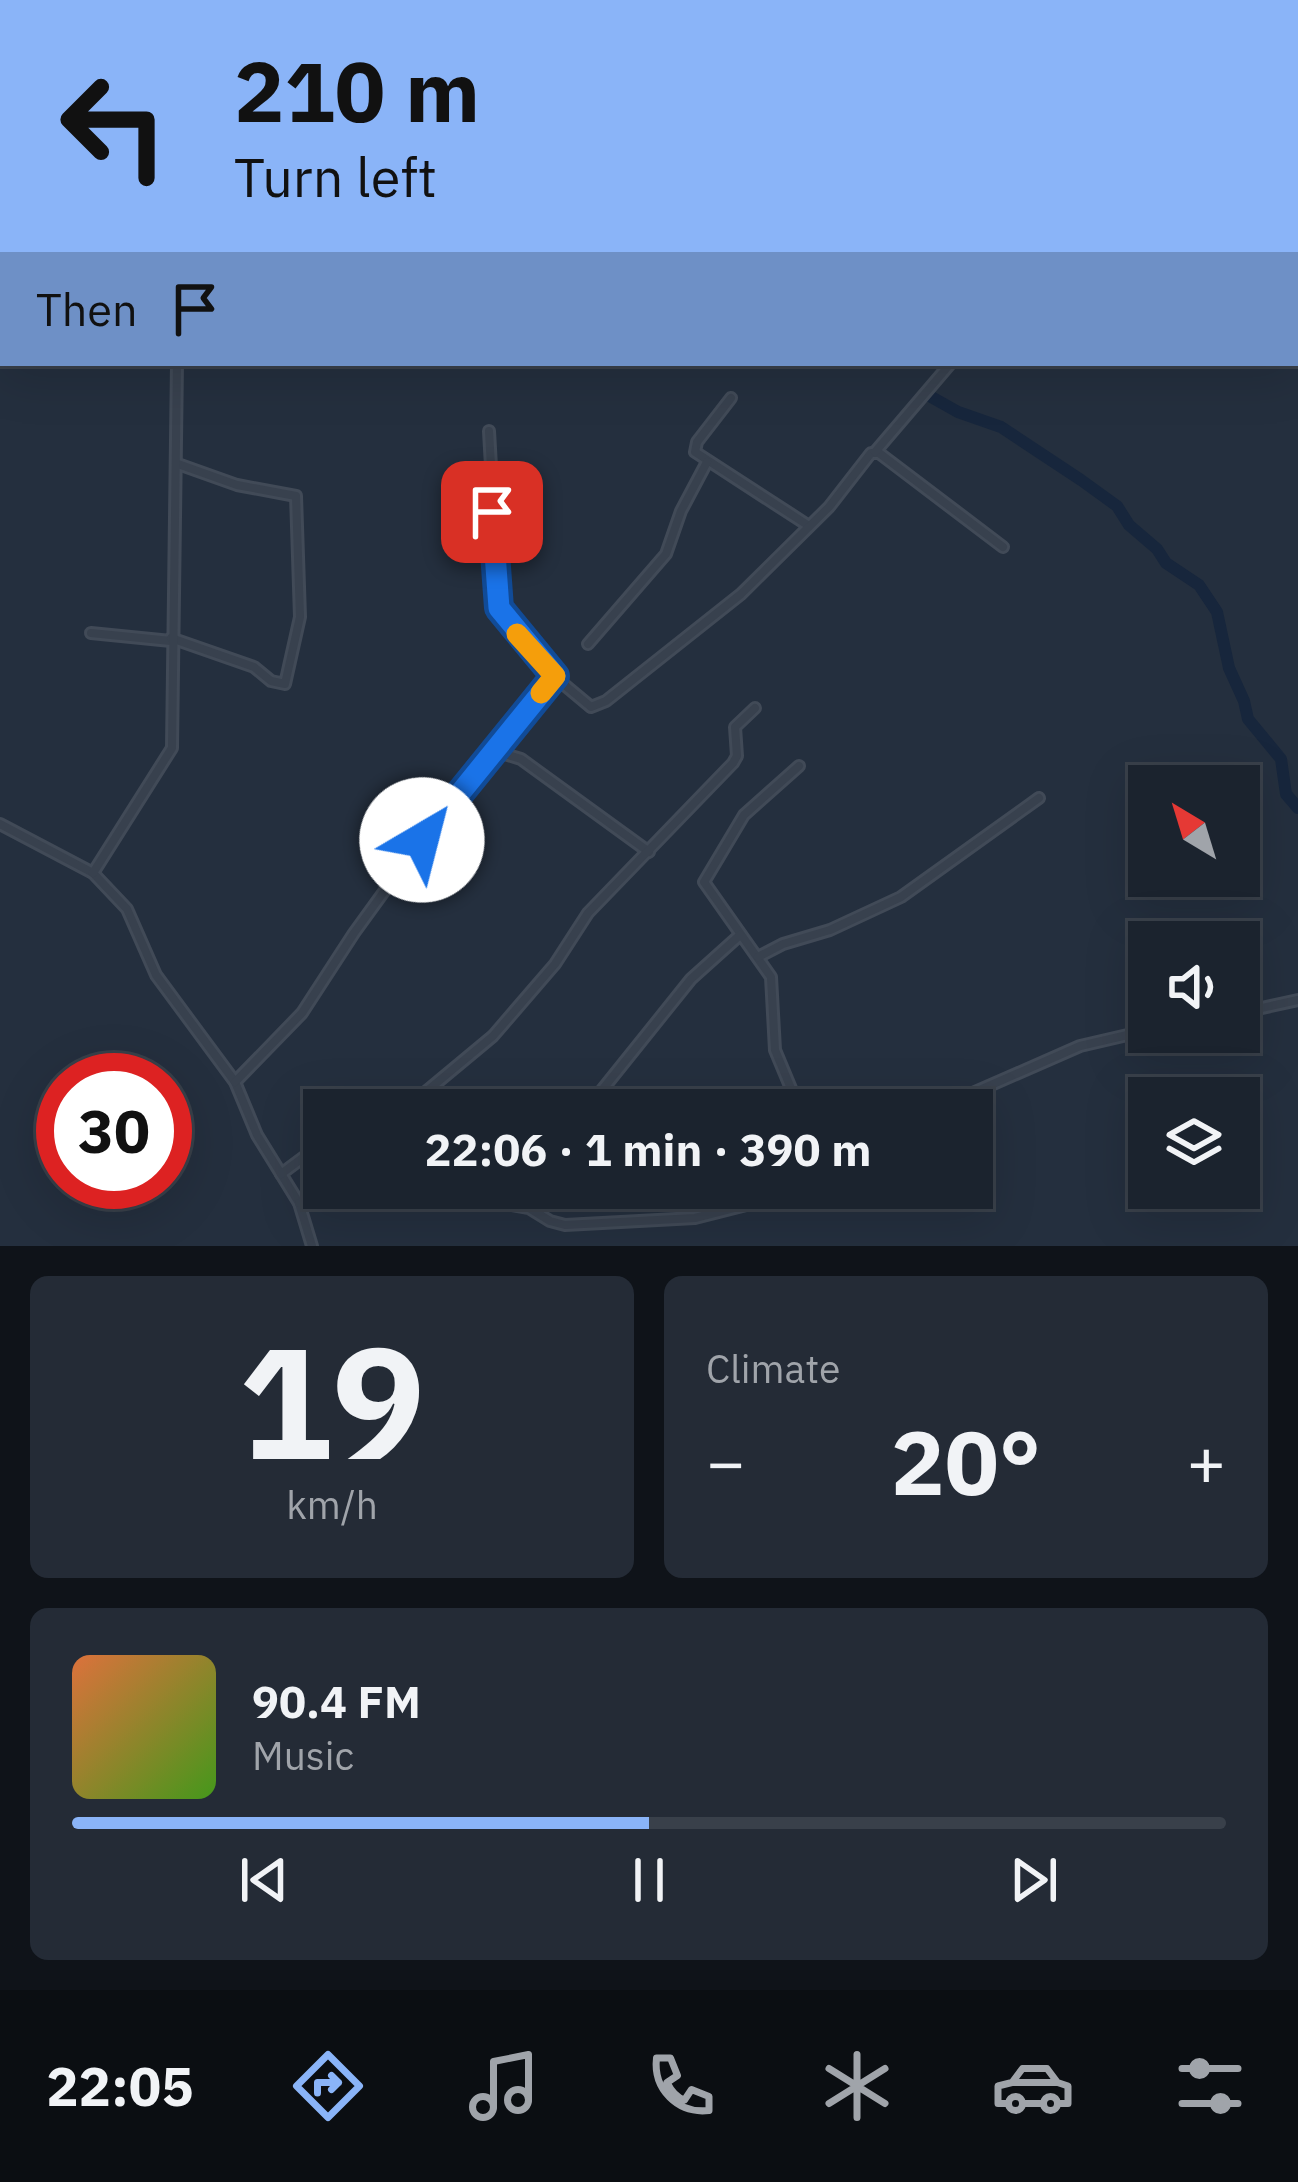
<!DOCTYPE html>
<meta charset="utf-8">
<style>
:root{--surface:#1b232e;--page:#242b36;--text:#f1f3f6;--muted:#a0a4aa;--line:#39404a;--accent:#8ab4f8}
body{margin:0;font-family:"IBM Plex Sans",sans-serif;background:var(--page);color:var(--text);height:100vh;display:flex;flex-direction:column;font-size:45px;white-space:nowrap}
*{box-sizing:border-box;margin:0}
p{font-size:39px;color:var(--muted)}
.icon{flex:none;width:66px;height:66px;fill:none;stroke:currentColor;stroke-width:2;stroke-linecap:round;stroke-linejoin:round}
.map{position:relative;height:1246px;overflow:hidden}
.side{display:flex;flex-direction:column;gap:30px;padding:30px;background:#0f1319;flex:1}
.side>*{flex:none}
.top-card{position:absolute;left:0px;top:0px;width:1299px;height:366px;box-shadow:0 12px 48px #0002,0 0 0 3px var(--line);background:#8ab4f8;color:#111;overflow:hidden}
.needle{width:78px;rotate:322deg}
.tools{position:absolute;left:1128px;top:765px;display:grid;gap:24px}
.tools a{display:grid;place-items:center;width:132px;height:132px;border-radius:0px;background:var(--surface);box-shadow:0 12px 48px #0002,0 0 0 3px var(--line);font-size:60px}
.speed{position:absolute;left:36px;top:1053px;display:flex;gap:24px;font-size:60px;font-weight:700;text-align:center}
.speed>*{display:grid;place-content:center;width:156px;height:156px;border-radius:50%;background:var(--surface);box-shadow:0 12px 48px #0002,0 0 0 3px var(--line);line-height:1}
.speed .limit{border:18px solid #d22;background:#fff;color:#111}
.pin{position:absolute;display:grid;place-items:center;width:102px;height:102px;color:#fff;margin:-51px;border-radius:24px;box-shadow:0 6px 18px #0006}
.me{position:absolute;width:132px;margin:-66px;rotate:37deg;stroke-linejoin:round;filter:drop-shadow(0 0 9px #0008)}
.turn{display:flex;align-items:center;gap:42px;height:252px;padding:0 36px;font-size:54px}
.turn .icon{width:156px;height:156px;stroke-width:2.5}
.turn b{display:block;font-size:84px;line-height:102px}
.then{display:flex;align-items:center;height:114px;padding:0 36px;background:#0003;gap:24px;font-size:45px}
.big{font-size:90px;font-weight:800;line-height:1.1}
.side .card{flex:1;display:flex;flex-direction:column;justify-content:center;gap:18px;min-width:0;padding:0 42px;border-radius:18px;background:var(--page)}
.side .dial{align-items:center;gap:0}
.dial b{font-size:156px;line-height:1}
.song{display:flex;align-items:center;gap:36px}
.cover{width:144px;height:144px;border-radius:18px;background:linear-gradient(135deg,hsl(20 70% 55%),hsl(100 70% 35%))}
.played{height:12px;border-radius:6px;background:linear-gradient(90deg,var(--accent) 50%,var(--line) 50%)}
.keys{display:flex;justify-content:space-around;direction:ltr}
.heat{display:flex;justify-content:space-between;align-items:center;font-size:66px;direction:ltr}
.side .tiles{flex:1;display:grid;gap:30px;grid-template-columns:1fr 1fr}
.card:last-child{grid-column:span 2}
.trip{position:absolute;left:303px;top:1089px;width:690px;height:120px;border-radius:0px;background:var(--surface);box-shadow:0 12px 48px #0002,0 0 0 3px var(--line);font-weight:800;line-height:120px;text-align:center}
.tab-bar{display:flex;height:192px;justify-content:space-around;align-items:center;background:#0b0e12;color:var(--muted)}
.tab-bar .icon{width:84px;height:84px}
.tab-bar .active{color:var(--accent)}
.tab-bar b{font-size:54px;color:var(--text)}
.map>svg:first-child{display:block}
</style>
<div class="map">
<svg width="1298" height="1246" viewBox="0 0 1298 1246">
<rect width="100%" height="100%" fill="#242f3e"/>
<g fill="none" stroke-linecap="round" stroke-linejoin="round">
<!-- river -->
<path stroke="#17263c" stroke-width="12" d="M 926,394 L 958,412 L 1001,427 L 1081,480 L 1117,506 L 1129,525 L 1157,549 L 1166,563 L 1199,585 L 1217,612 L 1229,668 L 1244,701 L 1248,719 L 1281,759 L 1286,794 L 1298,808"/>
<!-- minor casing -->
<g stroke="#414a57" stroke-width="14">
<g id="minor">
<path d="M 142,3 L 145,0"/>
<path d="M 278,3 L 280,0"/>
<path d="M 882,3 L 884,0"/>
<path d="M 1107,3 L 1111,0"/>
<path d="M 1266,3 L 1270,0"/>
<path d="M 1296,11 L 1298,9"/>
<path d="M 731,398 L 697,442 L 695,452 L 809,526"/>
<path d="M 489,431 L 499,608 L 555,677 L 591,707 L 606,701 L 741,594 L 829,507 L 871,453 L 879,453 L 1003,547"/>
<path d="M 875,452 L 951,363"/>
<path d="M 91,633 L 171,641"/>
<path d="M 171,638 L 254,667 L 271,681 L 285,684 L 300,617 L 296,496 L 237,485 L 178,464"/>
<path d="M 588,644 L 666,554 L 681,511 L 707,462"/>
<path d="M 492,750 L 521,759 L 649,852"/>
<path d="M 799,766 L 744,815 L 704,882 L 771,977 L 775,1050 L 800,1110"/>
<path d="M 0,824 L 93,873 L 127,909 L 156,975 L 235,1082 L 257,1135 L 299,1203 L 312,1246"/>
<path d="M 93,873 L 172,748 L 177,363"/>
<path d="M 758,957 L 783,944 L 830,930 L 901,897 L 1039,798"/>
<path d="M 1239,1013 L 1298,1000"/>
<path d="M 235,1082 L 302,1013 L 354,933 L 446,806 L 555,677"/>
<path d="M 602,1090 L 691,979 L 740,935"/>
<path d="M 404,1110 L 493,1036 L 555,964 L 588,913 L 733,763 L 737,756 L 735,727 L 755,708"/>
<path d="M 934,1110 L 1080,1046 L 1149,1030"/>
<path d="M 281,1174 L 324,1142"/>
<path d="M 451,1188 L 488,1201 L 529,1208 L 550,1221 L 565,1225 L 695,1218 L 813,1188"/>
<path d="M 299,1203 L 361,1200 L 430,1188"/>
</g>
</g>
<!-- minor -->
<use href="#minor" stroke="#38414e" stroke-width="8"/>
</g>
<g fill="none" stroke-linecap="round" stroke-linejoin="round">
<!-- route casing -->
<g stroke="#114b97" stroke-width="30">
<path id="route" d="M 422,840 L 555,676 L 499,608 L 492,512"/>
</g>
<!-- route -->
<use href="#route" stroke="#1a73e8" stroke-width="21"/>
<!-- slow -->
<path stroke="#f59e0b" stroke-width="21" d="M 517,634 L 555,676 L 541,693"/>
</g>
</svg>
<div class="tools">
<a><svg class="needle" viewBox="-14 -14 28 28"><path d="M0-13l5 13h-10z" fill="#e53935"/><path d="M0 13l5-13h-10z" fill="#a0a4aa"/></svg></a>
<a><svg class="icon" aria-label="sound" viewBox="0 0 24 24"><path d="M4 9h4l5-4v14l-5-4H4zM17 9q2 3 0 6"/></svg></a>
<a><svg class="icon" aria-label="layers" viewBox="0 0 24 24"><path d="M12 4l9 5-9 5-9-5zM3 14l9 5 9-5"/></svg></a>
</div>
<div class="speed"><div class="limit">30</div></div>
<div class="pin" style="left:492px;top:512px;background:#d93025"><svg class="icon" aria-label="arrive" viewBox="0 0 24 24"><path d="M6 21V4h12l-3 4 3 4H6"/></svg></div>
<svg class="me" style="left:422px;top:840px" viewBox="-20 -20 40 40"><circle r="19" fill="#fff"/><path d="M0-13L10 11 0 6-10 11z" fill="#1a73e8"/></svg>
<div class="trip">22:06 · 1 min · 390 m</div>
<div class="top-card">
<div class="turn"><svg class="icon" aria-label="left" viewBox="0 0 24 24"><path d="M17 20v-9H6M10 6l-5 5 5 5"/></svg><div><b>210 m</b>Turn left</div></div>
<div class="then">Then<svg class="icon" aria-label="arrive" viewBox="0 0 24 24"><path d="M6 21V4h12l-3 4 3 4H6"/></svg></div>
</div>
</div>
<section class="side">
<div class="tiles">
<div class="card dial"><b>19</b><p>km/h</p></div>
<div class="card"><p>Climate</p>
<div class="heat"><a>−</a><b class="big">20°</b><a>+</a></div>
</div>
<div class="card">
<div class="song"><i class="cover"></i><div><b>90.4 FM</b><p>Music</p></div></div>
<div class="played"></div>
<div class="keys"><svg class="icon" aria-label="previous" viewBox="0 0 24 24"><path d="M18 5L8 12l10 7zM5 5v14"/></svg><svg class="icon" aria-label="pause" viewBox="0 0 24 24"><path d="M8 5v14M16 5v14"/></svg><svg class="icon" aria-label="next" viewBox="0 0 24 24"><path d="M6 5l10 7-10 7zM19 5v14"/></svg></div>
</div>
</div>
</section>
<nav class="tab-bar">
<b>22:05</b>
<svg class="icon active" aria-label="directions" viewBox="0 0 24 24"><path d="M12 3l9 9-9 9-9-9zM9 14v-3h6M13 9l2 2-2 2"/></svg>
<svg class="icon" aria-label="music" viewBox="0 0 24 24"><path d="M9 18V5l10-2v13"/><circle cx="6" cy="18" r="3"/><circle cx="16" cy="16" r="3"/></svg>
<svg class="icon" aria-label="phone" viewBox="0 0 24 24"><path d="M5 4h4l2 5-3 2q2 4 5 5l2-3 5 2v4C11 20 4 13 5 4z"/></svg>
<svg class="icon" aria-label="climate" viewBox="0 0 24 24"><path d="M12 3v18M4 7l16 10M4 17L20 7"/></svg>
<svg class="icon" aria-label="car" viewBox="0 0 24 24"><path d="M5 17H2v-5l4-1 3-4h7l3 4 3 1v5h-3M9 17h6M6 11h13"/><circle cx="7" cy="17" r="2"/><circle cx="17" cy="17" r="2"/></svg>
<svg class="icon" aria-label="filters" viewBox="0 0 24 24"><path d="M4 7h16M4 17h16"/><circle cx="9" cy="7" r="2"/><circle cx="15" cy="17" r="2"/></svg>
</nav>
